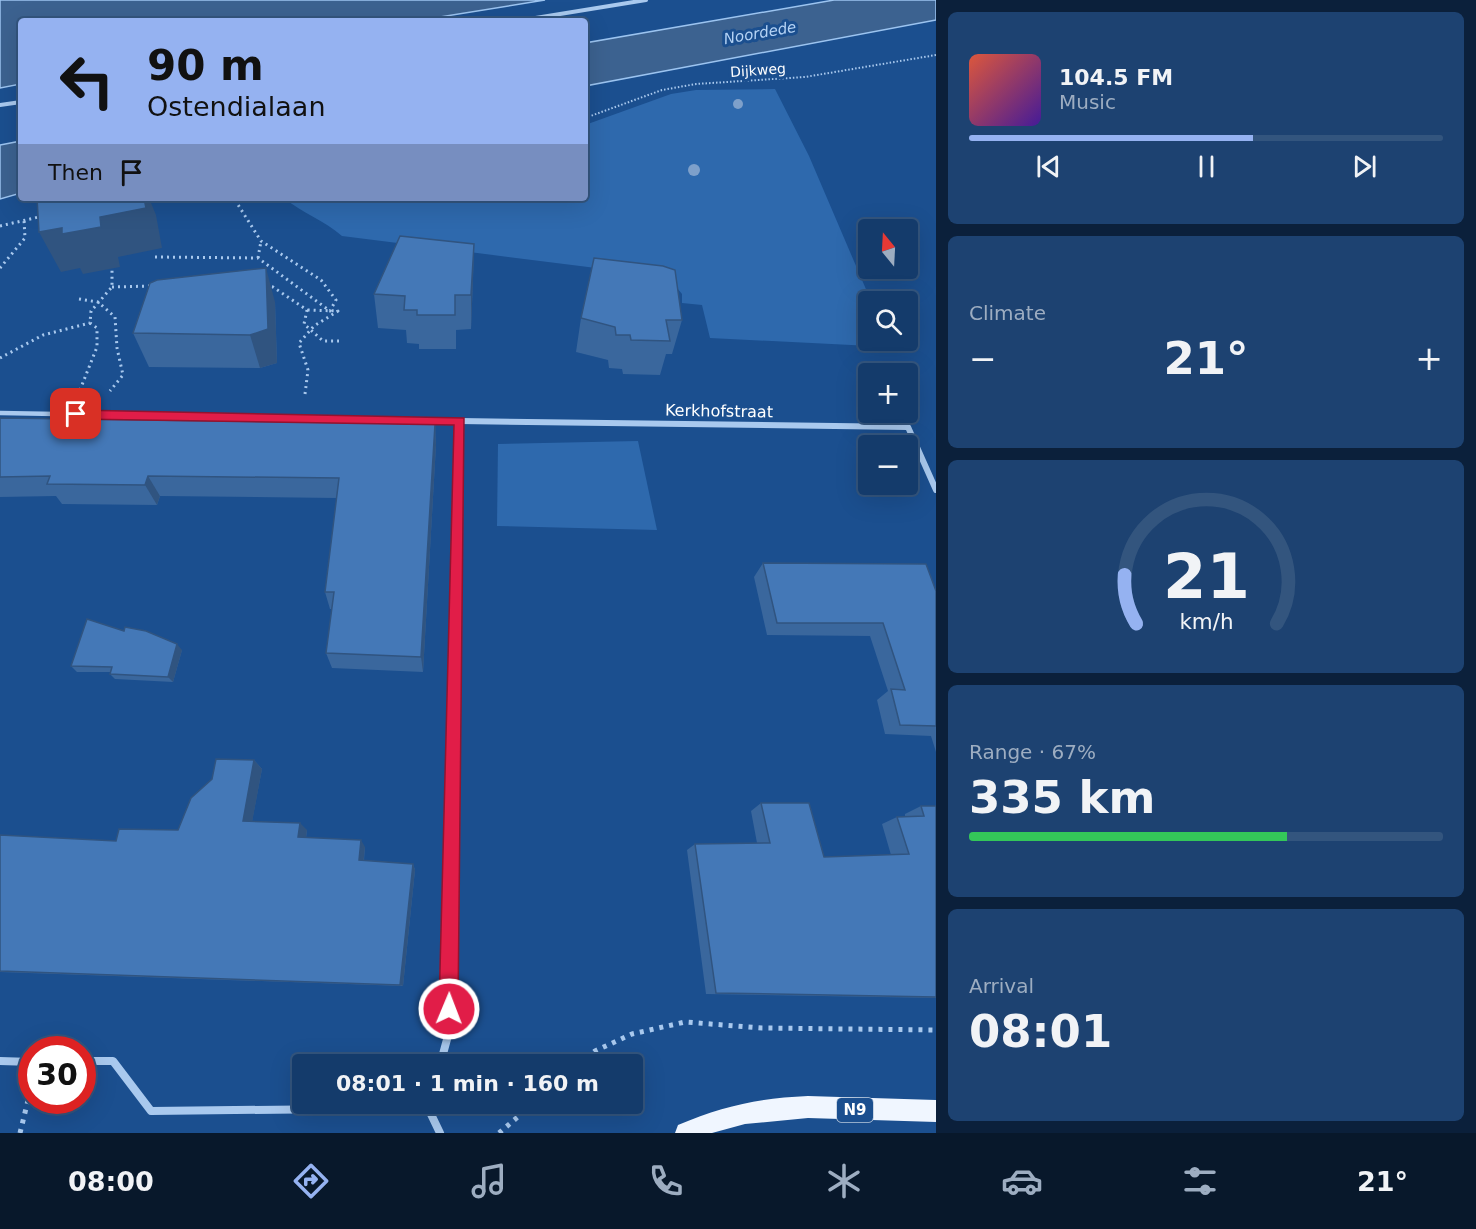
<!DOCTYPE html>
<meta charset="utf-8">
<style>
:root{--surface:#143b6b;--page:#1d4271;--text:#f1f3f6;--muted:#9dadc1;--line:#33557e;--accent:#95b2f1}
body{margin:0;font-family:"DejaVu Sans",sans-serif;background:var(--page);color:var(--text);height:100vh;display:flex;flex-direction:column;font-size:22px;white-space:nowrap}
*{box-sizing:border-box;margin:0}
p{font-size:20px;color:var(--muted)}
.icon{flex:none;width:33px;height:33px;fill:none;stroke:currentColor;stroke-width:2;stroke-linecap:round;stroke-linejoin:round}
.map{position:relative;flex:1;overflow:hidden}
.side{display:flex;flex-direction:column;gap:12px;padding:12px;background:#0b203b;width:540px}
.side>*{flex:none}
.top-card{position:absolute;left:18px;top:18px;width:570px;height:183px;border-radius:6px;box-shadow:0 6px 24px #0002,0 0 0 2px var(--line);background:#95b2f1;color:#111;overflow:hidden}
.needle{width:39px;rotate:342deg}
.controls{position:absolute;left:858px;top:219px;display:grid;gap:12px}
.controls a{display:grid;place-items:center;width:60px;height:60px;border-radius:6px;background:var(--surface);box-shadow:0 6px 24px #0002,0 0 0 2px var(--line);font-size:30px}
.speed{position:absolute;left:18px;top:1036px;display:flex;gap:12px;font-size:30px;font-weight:700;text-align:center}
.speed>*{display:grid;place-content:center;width:78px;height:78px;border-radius:50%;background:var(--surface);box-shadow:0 6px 24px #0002,0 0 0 2px var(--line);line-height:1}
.speed .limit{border:9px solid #d22;background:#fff;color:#111}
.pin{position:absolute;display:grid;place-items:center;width:51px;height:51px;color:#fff;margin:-26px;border-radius:12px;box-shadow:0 3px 9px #0006}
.me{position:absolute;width:66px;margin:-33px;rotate:1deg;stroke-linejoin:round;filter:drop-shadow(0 0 4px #0008)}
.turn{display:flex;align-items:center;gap:21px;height:126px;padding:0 30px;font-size:27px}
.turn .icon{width:78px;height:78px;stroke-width:2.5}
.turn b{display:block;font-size:42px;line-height:51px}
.then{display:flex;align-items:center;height:57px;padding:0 30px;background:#0003;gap:12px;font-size:22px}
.big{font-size:45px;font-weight:700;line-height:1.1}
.side .tile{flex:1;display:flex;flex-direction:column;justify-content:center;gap:9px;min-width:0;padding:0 21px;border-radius:9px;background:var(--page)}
.side .dial{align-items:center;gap:0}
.dial svg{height:156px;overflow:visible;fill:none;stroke:var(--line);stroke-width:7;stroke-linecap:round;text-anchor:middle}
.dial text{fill:var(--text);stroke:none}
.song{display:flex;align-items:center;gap:18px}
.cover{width:72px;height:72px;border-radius:9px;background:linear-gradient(135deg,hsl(10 70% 55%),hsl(260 70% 35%))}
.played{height:6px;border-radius:3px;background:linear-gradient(90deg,var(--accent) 60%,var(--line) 60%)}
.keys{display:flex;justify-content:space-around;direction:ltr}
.heat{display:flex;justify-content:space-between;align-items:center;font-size:33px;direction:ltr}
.charge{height:9px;border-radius:4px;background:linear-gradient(90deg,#34c759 67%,var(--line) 0)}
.trip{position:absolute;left:292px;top:1054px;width:351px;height:60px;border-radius:6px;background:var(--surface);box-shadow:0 6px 24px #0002,0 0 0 2px var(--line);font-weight:700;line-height:60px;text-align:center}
.tabs{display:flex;height:96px;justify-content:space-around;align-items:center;background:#08182b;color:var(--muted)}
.tabs .icon{width:42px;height:42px}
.tabs .current{color:var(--accent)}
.tabs b{font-size:27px;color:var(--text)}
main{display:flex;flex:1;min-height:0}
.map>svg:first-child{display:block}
</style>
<main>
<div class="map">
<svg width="936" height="1133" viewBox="0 0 936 1133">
<rect width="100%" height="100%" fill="#1b4f8f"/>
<!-- green -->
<g fill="#2e69ad">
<path d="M 775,89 L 809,156 L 871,301 L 868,302 L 868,340 L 888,341 L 891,347 L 710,338 L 702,305 L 682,303 L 682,294 L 668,277 L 342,236 C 324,220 302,213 284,198 L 585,198 L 585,125 L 671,94 L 696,90 Z"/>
<path d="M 638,441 L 657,530 L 497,526 L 498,444 Z"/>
</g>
<!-- water -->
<g fill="#3c6290" stroke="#9cc4f0" stroke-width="1.5">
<path d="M 0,0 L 545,0 L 415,21 L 21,21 L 21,84 L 0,88 Z"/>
<path d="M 834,0 L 936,0 L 936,20 L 585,86 L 585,43 Z"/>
<path d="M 21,141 L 21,193 L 0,199 L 0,145 Z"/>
</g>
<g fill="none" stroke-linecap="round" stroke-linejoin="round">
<!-- path-far2 -->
<path stroke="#a9c9ee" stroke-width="2" stroke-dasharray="1.5 2" stroke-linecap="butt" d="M 585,118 L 662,90 L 696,84 L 805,77 L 936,55"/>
<!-- path-far1 -->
<g stroke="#a9c9ee" stroke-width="3" stroke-dasharray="2 4" stroke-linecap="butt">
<path d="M 0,226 L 43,216"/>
<path d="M 155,257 L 258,258 L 330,311 L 336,300 L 321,280 L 261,241 L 235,200 L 228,198"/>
<path d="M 258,258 L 261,241"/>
<path d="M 0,268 L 25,238 L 24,220"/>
<path d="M 266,286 L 273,287 L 307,310 L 304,324 L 323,341 L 339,341"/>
<path d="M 112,287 L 152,286"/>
<path d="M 79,299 L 98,302 L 115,317 L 117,348 L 123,375 L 110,391"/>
<path d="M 0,358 L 43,335 L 90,323"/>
<path d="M 80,390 L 97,347 L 97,328 L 90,323 L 91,311 L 112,287 L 112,268"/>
<path d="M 305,394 L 308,370 L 299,343 L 314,326 L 338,311 L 307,310"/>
</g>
<!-- path -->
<g stroke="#a9c9ee" stroke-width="5" stroke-dasharray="4 6" stroke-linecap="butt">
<path d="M 579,1065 L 595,1051 L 632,1034 L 685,1022 L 762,1028 L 936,1030"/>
<path d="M 20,1133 L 31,1088"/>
<path d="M 499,1133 L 533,1104"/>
</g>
<!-- street-far3 -->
<g stroke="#a9c9ee" stroke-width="4">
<path d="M 517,21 L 646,0"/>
<path d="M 0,105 L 21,102"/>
</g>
<!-- street-far2 -->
<path stroke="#a9c9ee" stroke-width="4.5" d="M 0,413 L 290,418"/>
<!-- street-far1 -->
<g stroke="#a9c9ee" stroke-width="6">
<path d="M 203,417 L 460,421 L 454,728"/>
<path d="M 460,421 L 908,427 L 936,490"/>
</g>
<!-- street -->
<g stroke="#a9c9ee" stroke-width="8">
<path d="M 0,1061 L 32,1062"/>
<path d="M 82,1061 L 113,1061 L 151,1111 L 428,1108 L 440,1133"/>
<path d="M 440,1065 L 449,1032 L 455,726"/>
</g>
<!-- primary -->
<path fill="#f0f6ff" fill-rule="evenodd" d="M 808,1096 L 936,1100 L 936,1122 L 808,1118 L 745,1124 L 712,1133 L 675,1133 L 678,1125 C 723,1106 759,1098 808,1096 Z"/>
</g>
<!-- trees -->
<g fill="#7ea0ca">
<circle cx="738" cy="104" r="5"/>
<circle cx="694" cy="170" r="6"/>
</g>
<!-- wall -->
<g fill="#3a679d">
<path d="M 474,244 L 473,279 L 471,329 L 456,330 L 456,349 L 419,349 L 419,344 L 407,343 L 406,330 L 378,328 L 374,294 Z"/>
<path d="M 275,302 L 277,363 L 260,368 L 149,367 L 133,333 Z"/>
<path d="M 581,318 L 682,320 L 672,354 L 666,354 L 660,375 L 623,374 L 622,369 L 609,368 L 608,360 L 576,352 Z"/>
<path d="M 0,418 L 435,424 L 436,445 L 423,672 L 332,668 L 326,653 L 332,609 L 330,609 L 325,592 L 337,498 L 160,496 L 157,505 L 62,504 L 56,496 L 0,497 Z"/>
<path d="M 763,563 L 936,591 L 936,752 L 931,736 L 885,734 L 877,700 L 888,691 L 870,636 L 767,635 L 754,577 Z"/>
<path d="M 182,650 L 173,682 L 115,679 L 110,674 L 110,672 L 77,672 L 71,666 Z"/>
<path d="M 254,760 L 262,769 L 252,821 L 307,830 L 306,838 L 365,847 L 364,860 L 413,864 L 415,870 L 403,986 L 0,972 L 0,835 L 116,841 L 178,830 Z"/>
<path d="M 761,803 L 824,857 L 891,855 L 882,824 L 897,817 L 905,817 L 905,814 L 921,806 L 936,806 L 936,998 L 706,994 L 687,850 L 695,844 L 757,843 L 751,811 Z"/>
</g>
<!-- shaded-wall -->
<g fill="#305480">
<path d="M 144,198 L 149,198 L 156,215 L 162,248 L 118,257 L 120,267 L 83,274 L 80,268 L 61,272 L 39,232 L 62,228 L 100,217 Z"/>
<path d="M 474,244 L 473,279 L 471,329 L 471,295 Z"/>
<path d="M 266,268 L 275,302 L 277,363 L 260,368 L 250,335 Z"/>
<path d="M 435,424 L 436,445 L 423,672 L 421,657 Z"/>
<path d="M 148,476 L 160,496 L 157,505 L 145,485 Z"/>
<path d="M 177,644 L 182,650 L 173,682 L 168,677 Z"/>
<path d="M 254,760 L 262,769 L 251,828 L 243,821 Z"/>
<path d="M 300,823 L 307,830 L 305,844 L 298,837 Z"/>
<path d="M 361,840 L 365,847 L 363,866 L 359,860 Z"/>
<path d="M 413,864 L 415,870 L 403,986 L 400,985 Z"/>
</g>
<!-- building -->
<g fill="#4478b7" stroke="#305480" stroke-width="1.5">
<path d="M 37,198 L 144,198 L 146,208 L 100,217 L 101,227 L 62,234 L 62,228 L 39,232 Z"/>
<path d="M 400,236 L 474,244 L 471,295 L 455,295 L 455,315 L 417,315 L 417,310 L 404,310 L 405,296 L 374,294 Z"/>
<path d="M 594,258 L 663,266 L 675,270 L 682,320 L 666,320 L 670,341 L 631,340 L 630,335 L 616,335 L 615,327 L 581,318 Z"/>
<path d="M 266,268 L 268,329 L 250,335 L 133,333 L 150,283 L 157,280 Z"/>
<path d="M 0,418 L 435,424 L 421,657 L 326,653 L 334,592 L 325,592 L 339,478 L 148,476 L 145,485 L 47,484 L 50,476 L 0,477 Z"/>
<path d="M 763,563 L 926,564 L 936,591 L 936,726 L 900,725 L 891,689 L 905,690 L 883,623 L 777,623 Z"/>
<path d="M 87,619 L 124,631 L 125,627 L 146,631 L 177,644 L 168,677 L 110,674 L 112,667 L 71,666 Z"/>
<path d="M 216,759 L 254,760 L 243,821 L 300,823 L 298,837 L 361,840 L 359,860 L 413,864 L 400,985 L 0,971 L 0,835 L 116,841 L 119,829 L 178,830 L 191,798 L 212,779 Z"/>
<path d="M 761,803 L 809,803 L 824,857 L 909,854 L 897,817 L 924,816 L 921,806 L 936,806 L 936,997 L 716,993 L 695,844 L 770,843 Z"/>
</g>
<!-- route -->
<path fill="#e11d48" stroke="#92132f" stroke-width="1.5" d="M 76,410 L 464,418 L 458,1009 L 456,1016 L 449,1018 L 442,1016 L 439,1009 L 454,425 L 76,419 L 70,414 Z"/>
<g text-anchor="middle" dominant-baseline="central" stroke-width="6" stroke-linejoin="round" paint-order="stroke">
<!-- far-street labels -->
<g font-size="14" fill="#fff" stroke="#1b4f8f">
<text transform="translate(758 70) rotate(-4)">Dijkweg</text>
</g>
<!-- far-water labels -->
<g font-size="15" font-style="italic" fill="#b5d3f5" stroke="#1b4f8f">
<text transform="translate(760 33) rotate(-10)">Noordede</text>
</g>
<!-- shield labels -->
<rect fill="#1b4f8f" stroke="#bbcadd" stroke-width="1.5" x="837" y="1098" width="36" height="24" rx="4.5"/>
<g font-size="15" font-weight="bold" fill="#fff">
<text x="855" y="1110">N9</text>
</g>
<!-- street labels -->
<g font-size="16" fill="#fff" stroke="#1b4f8f">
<text transform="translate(719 411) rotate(1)">Kerkhofstraat</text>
</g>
</g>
</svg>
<div class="controls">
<a><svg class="needle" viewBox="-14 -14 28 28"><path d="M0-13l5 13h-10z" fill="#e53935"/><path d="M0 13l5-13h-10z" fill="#9dadc1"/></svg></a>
<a><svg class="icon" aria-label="search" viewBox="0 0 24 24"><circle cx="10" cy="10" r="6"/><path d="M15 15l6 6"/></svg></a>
<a>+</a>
<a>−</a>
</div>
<div class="speed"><div class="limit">30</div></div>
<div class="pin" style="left:76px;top:414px;background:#d93025"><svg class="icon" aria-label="arrive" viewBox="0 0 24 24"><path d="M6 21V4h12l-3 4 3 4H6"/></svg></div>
<svg class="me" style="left:449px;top:1009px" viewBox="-20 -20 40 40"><circle r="17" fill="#e11d48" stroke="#fff" stroke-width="3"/><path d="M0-11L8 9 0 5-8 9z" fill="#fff"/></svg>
<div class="trip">08:01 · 1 min · 160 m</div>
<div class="top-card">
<div class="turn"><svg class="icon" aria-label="left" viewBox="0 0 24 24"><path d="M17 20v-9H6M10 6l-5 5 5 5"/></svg><div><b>90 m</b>Ostendialaan</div></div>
<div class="then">Then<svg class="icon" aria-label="arrive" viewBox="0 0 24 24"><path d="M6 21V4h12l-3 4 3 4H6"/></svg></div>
</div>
</div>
<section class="side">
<div class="tile">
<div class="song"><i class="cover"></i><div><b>104.5 FM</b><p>Music</p></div></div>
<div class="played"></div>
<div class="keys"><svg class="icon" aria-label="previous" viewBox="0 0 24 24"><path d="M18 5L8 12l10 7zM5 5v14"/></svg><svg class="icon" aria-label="pause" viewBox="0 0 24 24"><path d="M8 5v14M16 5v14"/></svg><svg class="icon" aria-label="next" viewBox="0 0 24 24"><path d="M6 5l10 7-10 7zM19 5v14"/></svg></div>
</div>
<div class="tile"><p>Climate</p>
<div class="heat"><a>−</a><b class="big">21°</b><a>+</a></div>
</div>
<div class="tile dial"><svg viewBox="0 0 100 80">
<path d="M14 69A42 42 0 1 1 86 69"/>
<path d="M14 69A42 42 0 0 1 8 44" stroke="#95b2f1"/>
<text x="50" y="56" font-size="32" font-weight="700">21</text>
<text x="50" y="72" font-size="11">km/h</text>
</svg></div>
<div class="tile"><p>Range · 67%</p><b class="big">335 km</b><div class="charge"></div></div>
<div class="tile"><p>Arrival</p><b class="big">08:01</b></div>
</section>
</main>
<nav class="tabs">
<b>08:00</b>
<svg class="icon current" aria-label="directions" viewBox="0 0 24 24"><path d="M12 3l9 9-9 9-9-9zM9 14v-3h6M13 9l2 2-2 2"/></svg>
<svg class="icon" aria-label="music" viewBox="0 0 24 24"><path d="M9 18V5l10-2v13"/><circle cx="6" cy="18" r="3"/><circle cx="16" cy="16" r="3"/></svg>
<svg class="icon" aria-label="phone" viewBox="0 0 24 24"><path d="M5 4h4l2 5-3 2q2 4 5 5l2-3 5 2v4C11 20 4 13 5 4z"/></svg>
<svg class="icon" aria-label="climate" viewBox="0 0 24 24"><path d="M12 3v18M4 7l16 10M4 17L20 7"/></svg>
<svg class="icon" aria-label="car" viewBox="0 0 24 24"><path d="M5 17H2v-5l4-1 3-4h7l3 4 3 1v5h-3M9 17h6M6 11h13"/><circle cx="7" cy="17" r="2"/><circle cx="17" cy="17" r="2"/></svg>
<svg class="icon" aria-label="filters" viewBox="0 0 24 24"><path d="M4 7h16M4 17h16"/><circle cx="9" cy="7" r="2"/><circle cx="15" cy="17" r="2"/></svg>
<b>21°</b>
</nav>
